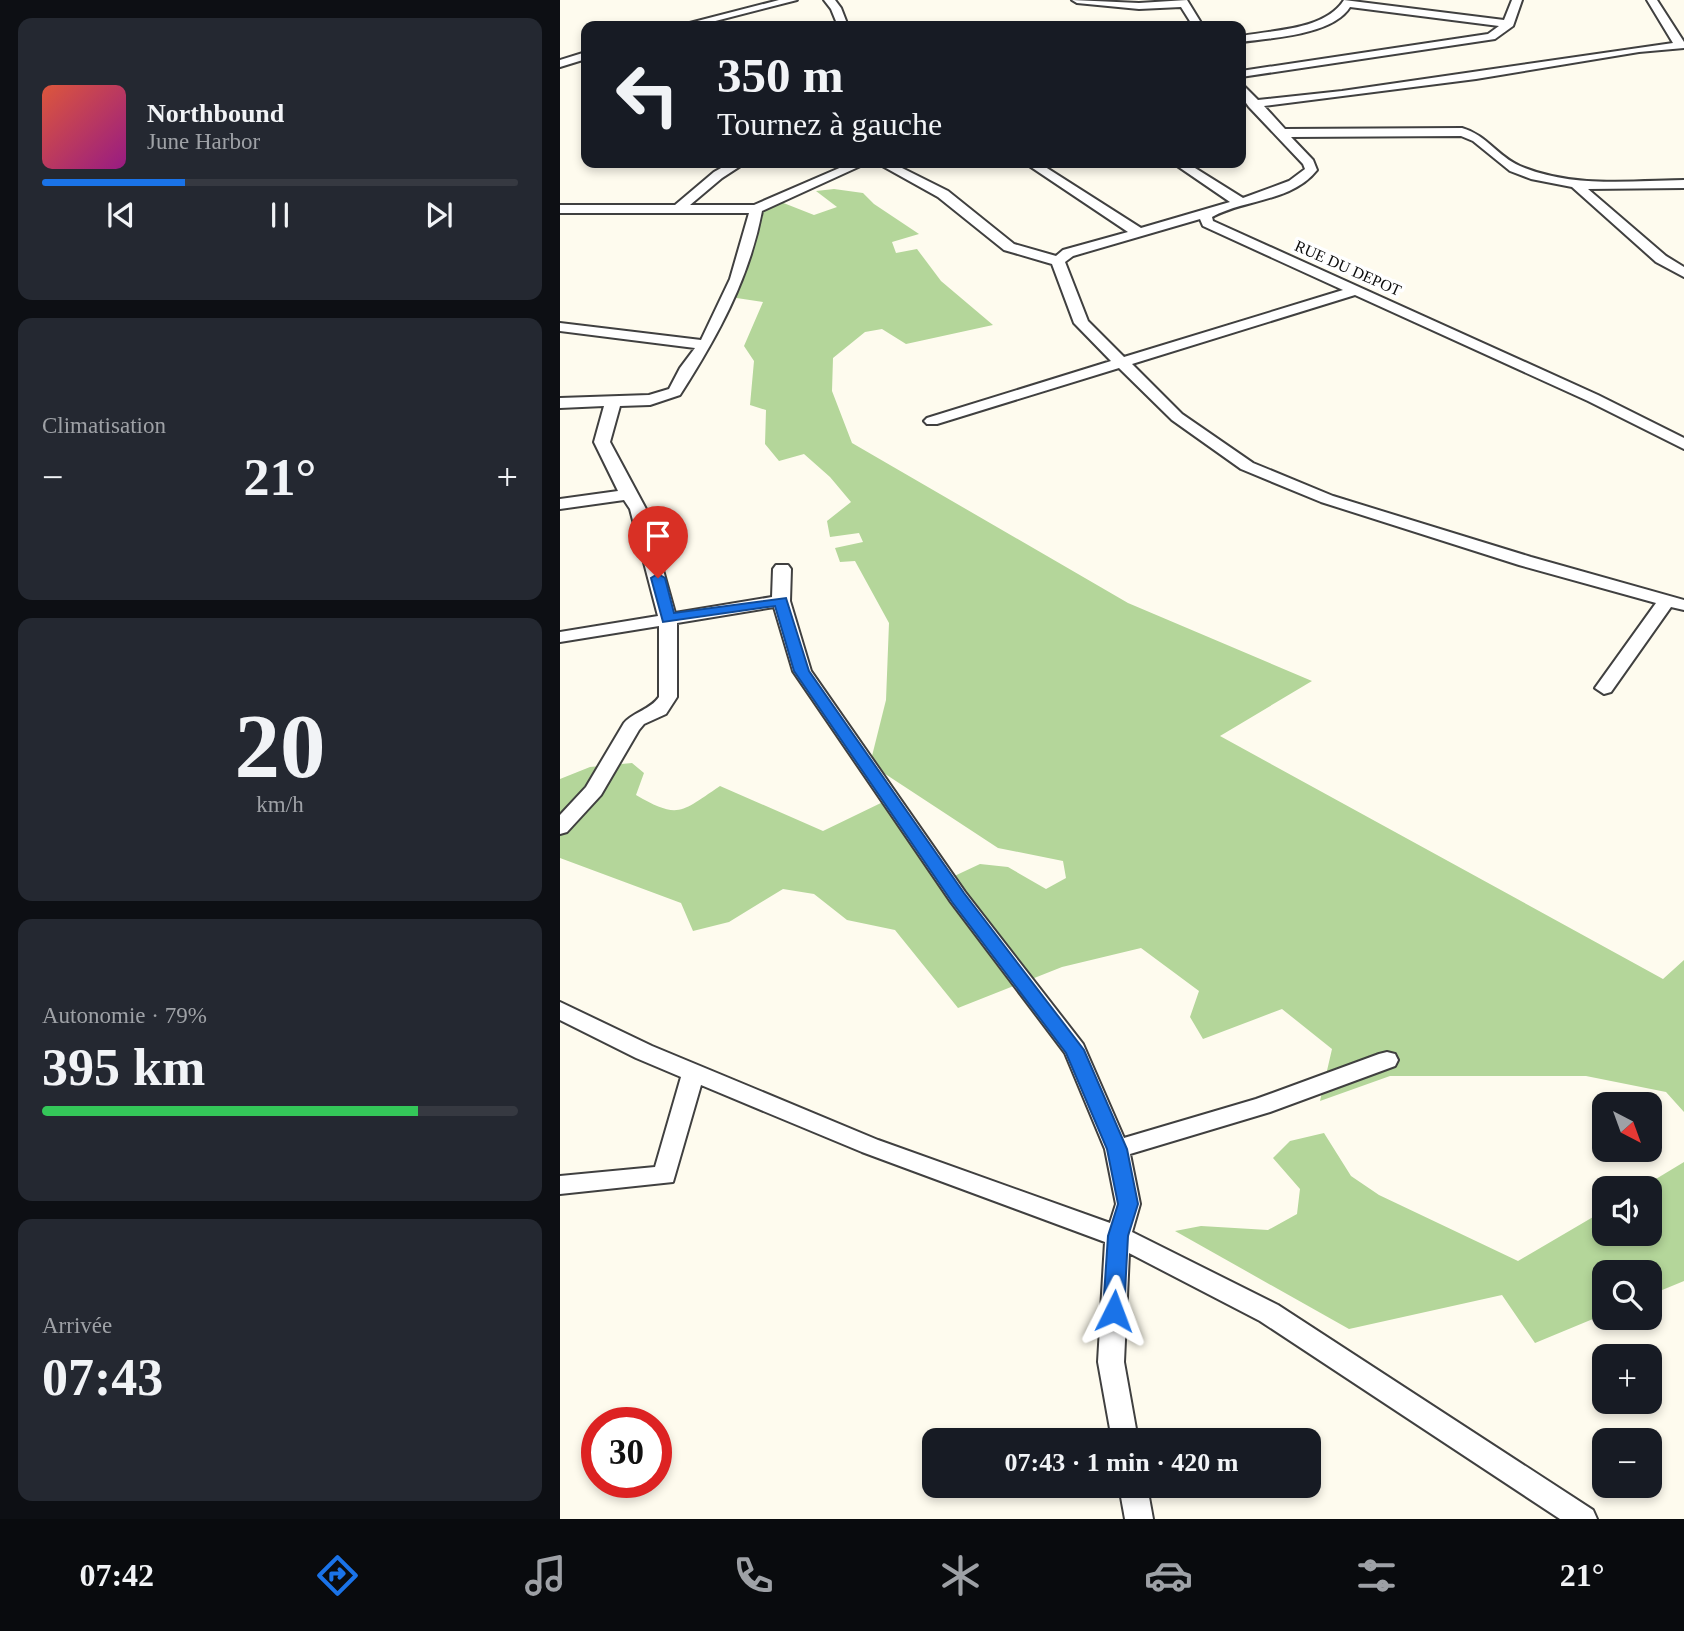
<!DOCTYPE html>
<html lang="fr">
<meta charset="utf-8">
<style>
:root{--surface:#171b24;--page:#242831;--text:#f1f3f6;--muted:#9ea1a6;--line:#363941;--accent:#1a73e8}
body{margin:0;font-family:Georgia,serif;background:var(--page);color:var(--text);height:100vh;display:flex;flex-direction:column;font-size:26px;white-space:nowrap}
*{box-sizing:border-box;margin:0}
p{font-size:23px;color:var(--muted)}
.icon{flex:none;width:38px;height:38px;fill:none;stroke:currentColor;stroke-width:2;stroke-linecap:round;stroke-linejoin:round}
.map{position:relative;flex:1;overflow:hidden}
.side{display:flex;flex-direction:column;gap:18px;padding:18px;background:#0d0f14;width:560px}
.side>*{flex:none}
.guide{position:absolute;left:21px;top:21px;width:665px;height:147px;border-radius:14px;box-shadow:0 4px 10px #0003;background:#171b24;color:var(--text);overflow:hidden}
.needle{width:46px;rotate:139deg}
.tools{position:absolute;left:1032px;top:1092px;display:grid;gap:14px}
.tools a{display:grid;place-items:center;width:70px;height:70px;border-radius:14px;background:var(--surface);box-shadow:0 4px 10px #0003;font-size:35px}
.speed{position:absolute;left:21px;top:1407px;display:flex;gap:14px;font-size:35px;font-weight:700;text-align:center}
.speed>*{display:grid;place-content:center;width:91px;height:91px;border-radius:50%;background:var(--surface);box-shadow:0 4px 10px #0003;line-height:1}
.speed .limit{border:10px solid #d22;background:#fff;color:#111}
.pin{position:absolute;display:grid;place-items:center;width:60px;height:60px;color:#fff;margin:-72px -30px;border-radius:50% 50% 50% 0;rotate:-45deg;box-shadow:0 0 7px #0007}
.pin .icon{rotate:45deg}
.me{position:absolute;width:77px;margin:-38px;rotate:3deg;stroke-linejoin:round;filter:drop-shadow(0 0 5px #0008)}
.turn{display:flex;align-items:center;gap:24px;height:147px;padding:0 21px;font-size:32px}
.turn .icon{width:91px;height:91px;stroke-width:2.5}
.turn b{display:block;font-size:49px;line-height:60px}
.big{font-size:52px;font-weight:800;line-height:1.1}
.side .tile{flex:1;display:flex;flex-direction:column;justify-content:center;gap:10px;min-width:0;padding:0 24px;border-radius:14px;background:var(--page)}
.side .dial{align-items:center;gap:0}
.dial b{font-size:91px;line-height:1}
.song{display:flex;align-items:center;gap:21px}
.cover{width:84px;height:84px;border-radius:10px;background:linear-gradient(135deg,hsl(10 70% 55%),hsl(310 70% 35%))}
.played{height:7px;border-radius:4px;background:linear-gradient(90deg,var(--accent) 30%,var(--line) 30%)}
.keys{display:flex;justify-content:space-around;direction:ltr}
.heat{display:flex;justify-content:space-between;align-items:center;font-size:38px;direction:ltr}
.charge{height:10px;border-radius:5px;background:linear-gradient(90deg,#34c759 79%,var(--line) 0)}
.trip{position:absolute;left:362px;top:1428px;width:399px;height:70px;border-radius:14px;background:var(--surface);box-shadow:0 4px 10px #0003;font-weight:800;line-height:70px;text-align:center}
.dock{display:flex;height:112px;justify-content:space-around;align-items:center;background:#090b0e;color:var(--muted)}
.dock .icon{width:49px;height:49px}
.dock .active{color:var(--accent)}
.dock b{font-size:32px;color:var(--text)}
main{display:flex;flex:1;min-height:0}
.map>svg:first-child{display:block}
</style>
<main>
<section class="side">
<div class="tile">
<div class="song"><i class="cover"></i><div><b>Northbound</b><p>June Harbor</p></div></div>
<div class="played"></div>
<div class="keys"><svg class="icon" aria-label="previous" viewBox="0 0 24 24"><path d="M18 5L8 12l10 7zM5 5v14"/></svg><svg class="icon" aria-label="pause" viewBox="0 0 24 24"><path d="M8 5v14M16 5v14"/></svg><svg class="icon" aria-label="next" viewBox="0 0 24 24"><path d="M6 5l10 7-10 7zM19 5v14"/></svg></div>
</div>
<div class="tile"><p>Climatisation</p>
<div class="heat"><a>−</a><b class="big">21°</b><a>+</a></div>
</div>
<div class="tile dial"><b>20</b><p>km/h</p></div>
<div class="tile"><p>Autonomie · 79%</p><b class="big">395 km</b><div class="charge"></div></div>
<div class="tile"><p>Arrivée</p><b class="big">07:43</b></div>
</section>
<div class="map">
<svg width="1124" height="1519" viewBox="0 0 1124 1519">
<rect width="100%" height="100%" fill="#fefbee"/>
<!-- forest -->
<g fill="#b4d69a">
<path d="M 274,189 L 303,193 L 314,204 L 359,234 L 332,242 L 336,253 L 357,249 L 381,281 L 433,325 L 346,344 L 322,329 L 305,332 L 273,358 L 272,391 L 292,443 L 568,603 L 752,681 L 660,736 L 1103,979 L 1124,960 L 1124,1112 L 1106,1092 L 1026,1076 L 830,1076 L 760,1101 L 772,1049 L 722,1009 L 643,1039 L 630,1017 L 639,991 L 581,948 L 502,967 L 398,1008 L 335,930 L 287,920 L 254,894 L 223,889 L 169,922 L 133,931 L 121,903 L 0,858 L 0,779 L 30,767 L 72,763 L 84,773 L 76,795 C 119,820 121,812 160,786 L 263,831 L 325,801 L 388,879 L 420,864 L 448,867 L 486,889 L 506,878 L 503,861 L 438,848 L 310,764 L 326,700 L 329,623 L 295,561 L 280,562 L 275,548 L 303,542 L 299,533 L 270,537 L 267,521 L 291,502 L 270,477 L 244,454 L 219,461 L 205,444 L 206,410 L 190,405 L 194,361 L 184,346 L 203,302 L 170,297 L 186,228 L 186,217 L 221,202 L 254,215 L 277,207 L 256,191 Z"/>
<path d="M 764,1133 L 791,1176 L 819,1195 L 958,1261 L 1045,1210 L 1045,1234 L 1090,1234 L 1090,1188 L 1081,1188 L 1124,1162 L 1124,1281 L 1090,1295 L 1090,1272 L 1045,1272 L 1045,1314 L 975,1343 L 942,1295 L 789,1329 L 615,1231 L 641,1226 L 708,1230 L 737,1214 L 740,1189 L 713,1158 L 730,1141 Z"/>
</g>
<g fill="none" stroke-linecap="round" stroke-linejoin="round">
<!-- minor casing -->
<g stroke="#404040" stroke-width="4">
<g id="minor">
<path d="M 219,0 L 237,0 L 136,26 L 118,26 Z"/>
<path d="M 264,0 L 275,0 L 281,8 L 288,26 L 278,26 L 271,9 Z"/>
<path d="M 512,0 L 579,3 L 627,0 L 643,26 L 633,26 L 621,7 L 579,9 L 517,3 Z"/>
<path d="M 784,0 L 944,20 L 952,0 L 962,0 L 953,26 L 935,39 L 681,77 L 681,71 L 928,34 L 939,26 L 790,7 C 773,35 711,38 681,42 L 681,36 C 714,30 765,30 784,0 Z"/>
<path d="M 1087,0 L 1097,0 L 1124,42 L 1124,48 L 1079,52 L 916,79 L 704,106 L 725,129 L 902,128 C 927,135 937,156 960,166 C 1012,188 1069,181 1124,180 L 1124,188 L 1028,189 L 1106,256 L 1124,267 L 1124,277 L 1096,262 L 1012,187 L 971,179 L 950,171 L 913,141 L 901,136 L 731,137 L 753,160 L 757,170 C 732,202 684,199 652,217 L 653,221 L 1038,395 L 1124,438 L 1124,449 L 1028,401 L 795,295 L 572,364 L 622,414 L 693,463 L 773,496 L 971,557 L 1124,600 L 1124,610 L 1111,607 L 1051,692 L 1044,694 L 1035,688 L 1096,603 L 959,565 L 761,502 L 681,469 L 612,420 L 559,368 L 377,424 L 367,424 L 364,421 L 367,418 L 551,361 L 514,323 L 492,264 L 444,250 L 378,197 L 317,163 L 332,163 L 388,191 L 454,244 L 496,256 L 503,250 L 568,232 L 465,163 L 479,163 L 581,228 L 670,202 L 613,163 L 627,163 L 683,198 L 729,181 L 745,169 L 743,164 L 689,107 L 681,96 L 681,86 L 685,87 L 698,100 L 782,91 L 1113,43 ZM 640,219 L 643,226 L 783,290 L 564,357 L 528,321 L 505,262 L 513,256 Z"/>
<path d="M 26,52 L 26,59 L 0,67 L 0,60 Z"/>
<path d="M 170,163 L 185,163 L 162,178 L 130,205 L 194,205 L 291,163 L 307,163 L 202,211 C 189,280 157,337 120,395 L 90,405 L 60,406 L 50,442 L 86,509 L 115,613 L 212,597 L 213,569 L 216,565 L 228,565 L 231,569 L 230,601 L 251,671 L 405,892 L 523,1044 L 564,1138 L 696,1099 L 819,1054 L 827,1052 L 835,1054 L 838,1060 L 835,1066 L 710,1112 L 570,1154 L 580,1204 L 572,1232 L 718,1305 L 1033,1510 L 1037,1519 L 1000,1519 L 700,1321 L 569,1253 L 564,1362 L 578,1440 L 552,1440 L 538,1362 L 545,1242 L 302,1152 L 141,1085 L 113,1182 L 0,1194 L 0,1176 L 95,1167 L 121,1077 L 76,1058 L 0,1020 L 0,1002 L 92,1046 L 318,1140 L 550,1223 L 556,1204 L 545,1149 L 505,1053 L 391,902 L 233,671 L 214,607 L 117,623 L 117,697 L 106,714 L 84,724 L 79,730 L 41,795 L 7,832 L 0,834 L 0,815 L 26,787 L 64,723 C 75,711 90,710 99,697 L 99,626 L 0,642 L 0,632 L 98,616 L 70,509 L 64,500 L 0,509 L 0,499 L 58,491 L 34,442 L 44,406 L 0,408 L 0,398 L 89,395 L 109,389 L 120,368 L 135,348 L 0,331 L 0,323 L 141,340 L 170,279 L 189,213 L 0,213 L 0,205 L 115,205 L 154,172 Z"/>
<path d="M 559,1486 L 587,1486 L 593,1519 L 565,1519 Z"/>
</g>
</g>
<!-- minor -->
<use href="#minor" fill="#fff" fill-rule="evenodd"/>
</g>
<!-- route -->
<path fill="#1a73e8" stroke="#114b97" stroke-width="2" d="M 98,574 L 105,578 L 114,613 L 226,598 L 249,671 L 404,893 L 524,1050 L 567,1149 L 578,1204 L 568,1236 L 564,1311 L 561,1317 L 554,1320 L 546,1317 L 543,1311 L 548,1236 L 558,1204 L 547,1149 L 506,1053 L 392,902 L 234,671 L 215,606 L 103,622 L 91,578 Z"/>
<g text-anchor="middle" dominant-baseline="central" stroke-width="7" stroke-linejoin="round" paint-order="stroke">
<!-- far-street labels -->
<g font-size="16" fill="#0d0d0d" stroke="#fff">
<text transform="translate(788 268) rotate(24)">RUE DU DEPOT</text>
</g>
</g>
</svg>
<div class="tools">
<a><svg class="needle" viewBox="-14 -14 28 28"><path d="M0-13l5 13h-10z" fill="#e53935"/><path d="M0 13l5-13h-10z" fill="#9ea1a6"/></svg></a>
<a><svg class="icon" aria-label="sound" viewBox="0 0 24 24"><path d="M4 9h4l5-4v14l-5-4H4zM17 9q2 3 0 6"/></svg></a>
<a><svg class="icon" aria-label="search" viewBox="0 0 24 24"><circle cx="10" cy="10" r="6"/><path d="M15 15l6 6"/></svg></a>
<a>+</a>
<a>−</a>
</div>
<div class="speed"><div class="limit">30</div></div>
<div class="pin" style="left:98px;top:578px;background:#d93025"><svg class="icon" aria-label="arrive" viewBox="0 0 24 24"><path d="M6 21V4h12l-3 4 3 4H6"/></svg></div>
<svg class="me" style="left:554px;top:1311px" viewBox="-20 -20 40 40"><path d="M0-17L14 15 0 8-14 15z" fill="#1a73e8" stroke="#fff" stroke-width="4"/></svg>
<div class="trip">07:43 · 1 min · 420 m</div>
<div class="guide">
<div class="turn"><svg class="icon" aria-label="left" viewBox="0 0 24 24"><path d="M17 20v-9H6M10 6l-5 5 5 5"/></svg><div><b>350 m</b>Tournez à gauche</div></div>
</div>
</div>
</main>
<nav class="dock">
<b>07:42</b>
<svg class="icon active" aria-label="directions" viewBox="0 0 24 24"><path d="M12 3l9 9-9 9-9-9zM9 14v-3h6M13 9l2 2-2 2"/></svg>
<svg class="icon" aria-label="music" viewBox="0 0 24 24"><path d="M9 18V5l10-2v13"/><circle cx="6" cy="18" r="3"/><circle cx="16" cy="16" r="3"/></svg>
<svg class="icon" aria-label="phone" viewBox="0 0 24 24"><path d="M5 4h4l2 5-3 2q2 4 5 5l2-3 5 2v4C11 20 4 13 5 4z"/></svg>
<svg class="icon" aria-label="climate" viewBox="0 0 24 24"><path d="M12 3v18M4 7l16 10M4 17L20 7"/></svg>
<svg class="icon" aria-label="car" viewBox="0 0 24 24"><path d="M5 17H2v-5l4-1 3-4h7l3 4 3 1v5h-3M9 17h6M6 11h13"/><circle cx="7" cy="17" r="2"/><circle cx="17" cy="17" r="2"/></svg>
<svg class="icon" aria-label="filters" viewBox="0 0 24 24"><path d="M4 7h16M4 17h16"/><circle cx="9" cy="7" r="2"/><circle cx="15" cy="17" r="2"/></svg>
<b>21°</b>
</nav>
